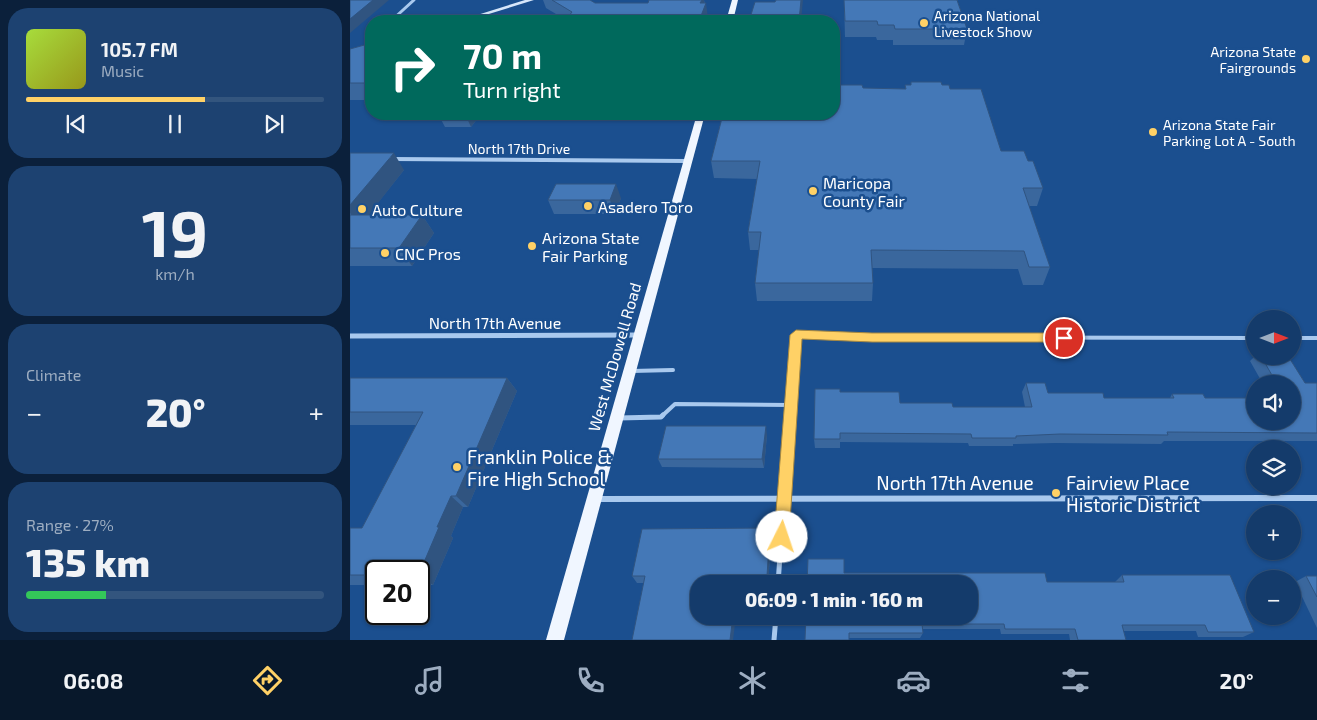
<!DOCTYPE html>
<meta charset="utf-8">
<style>
:root{--surface:#143b6b;--page:#1d4271;--text:#f1f3f6;--muted:#9dadc1;--line:#33557e;--accent:#ffd166}
body{margin:0;font-family:"Exo 2",sans-serif;background:var(--page);color:var(--text);height:100vh;display:flex;flex-direction:column;font-size:19px;white-space:nowrap}
*{box-sizing:border-box;margin:0}
p{font-size:16px;color:var(--muted)}
.icon{flex:none;width:28px;height:28px;fill:none;stroke:currentColor;stroke-width:2;stroke-linecap:round;stroke-linejoin:round}
.map{position:relative;flex:1;overflow:hidden}
.drawer{display:flex;flex-direction:column;gap:8px;padding:8px;background:#0b203b;width:350px}
.drawer>*{flex:none}
.hud{position:absolute;left:15px;top:15px;width:475px;height:105px;border-radius:20px;box-shadow:0 1px 4px #0004,0 0 0 1px var(--line);background:#00695c;color:#fff;overflow:hidden}
.needle{width:32px;rotate:90deg}
.controls{position:absolute;left:896px;top:310px;display:grid;gap:10px}
.controls a{display:grid;place-items:center;width:55px;height:55px;border-radius:50%;background:var(--surface);box-shadow:0 1px 4px #0004,0 0 0 1px var(--line);font-size:25px}
.speed{position:absolute;left:15px;top:560px;display:flex;gap:10px;font-size:25px;font-weight:700;text-align:center}
.speed>*{display:grid;place-content:center;width:65px;height:65px;border-radius:50%;background:var(--surface);box-shadow:0 1px 4px #0004,0 0 0 1px var(--line);line-height:1}
.speed .limit{border:2px solid #111;border-radius:8px;background:#fff;color:#111}
.pin{position:absolute;display:grid;place-items:center;width:42px;height:42px;color:#fff;margin:-21px;border:2px solid #fff;border-radius:50%;box-shadow:0 1px 5px #0007}
.me{position:absolute;width:55px;margin:-28px;rotate:4deg;stroke-linejoin:round;filter:drop-shadow(0 0 4px #0008)}
.turn{display:flex;align-items:center;gap:18px;height:105px;padding:0 15px;font-size:22px}
.turn .icon{width:65px;height:65px;stroke-width:2.5}
.turn b{display:block;font-size:35px;line-height:42px}
.big{font-size:38px;font-weight:800;line-height:1.1}
.drawer .card{flex:1;display:flex;flex-direction:column;justify-content:center;gap:8px;min-width:0;padding:0 18px;border-radius:20px;background:var(--page)}
.drawer .dial{align-items:center;gap:0}
.dial b{font-size:65px;line-height:1}
.song{display:flex;align-items:center;gap:15px}
.cover{width:60px;height:60px;border-radius:8px;background:linear-gradient(135deg,hsl(80 70% 55%),hsl(60 70% 35%))}
.played{height:5px;border-radius:2px;background:linear-gradient(90deg,var(--accent) 60%,var(--line) 60%)}
.keys{display:flex;justify-content:space-around;direction:ltr}
.heat{display:flex;justify-content:space-between;align-items:center;font-size:28px;direction:ltr}
.charge{height:8px;border-radius:4px;background:linear-gradient(90deg,#34c759 27%,var(--line) 0)}
.trip{position:absolute;left:340px;top:575px;width:288px;height:50px;border-radius:20px;background:var(--surface);box-shadow:0 1px 4px #0004,0 0 0 1px var(--line);font-weight:800;line-height:50px;text-align:center}
.dock{display:flex;height:80px;justify-content:space-around;align-items:center;background:#08182b;color:var(--muted)}
.dock .icon{width:35px;height:35px}
.dock .current{color:var(--accent)}
.dock b{font-size:22px;color:var(--text)}
main{display:flex;flex:1;min-height:0}
.map>svg:first-child{display:block}
</style>
<main>
<section class="drawer">
<div class="card">
<div class="song"><i class="cover"></i><div><b>105.7 FM</b><p>Music</p></div></div>
<div class="played"></div>
<div class="keys"><svg class="icon" aria-label="previous" viewBox="0 0 24 24"><path d="M18 5L8 12l10 7zM5 5v14"/></svg><svg class="icon" aria-label="pause" viewBox="0 0 24 24"><path d="M8 5v14M16 5v14"/></svg><svg class="icon" aria-label="next" viewBox="0 0 24 24"><path d="M6 5l10 7-10 7zM19 5v14"/></svg></div>
</div>
<div class="card dial"><b>19</b><p>km/h</p></div>
<div class="card"><p>Climate</p>
<div class="heat"><a>−</a><b class="big">20°</b><a>+</a></div>
</div>
<div class="card"><p>Range · 27%</p><b class="big">135 km</b><div class="charge"></div></div>
</section>
<div class="map">
<svg width="967" height="640" viewBox="0 0 967 640">
<rect width="100%" height="100%" fill="#1b4f8f"/>
<g fill="none" stroke-linecap="round" stroke-linejoin="round">
<!-- service-far1 -->
<g stroke="#a9c9ee" stroke-width="4">
<path d="M 942,338 L 967,338"/>
<path d="M 282,371 L 323,370"/>
<path d="M 312,416 L 325,404 L 441,405"/>
<path d="M 440,416 L 446,335 L 522,337 L 905,338"/>
</g>
<!-- service -->
<g stroke="#a9c9ee" stroke-width="5">
<path d="M 269,418 L 311,417 L 313,415"/>
<path d="M 428,584 L 440,415"/>
<path d="M 424,640 L 426,616"/>
</g>
<!-- minor-far3 -->
<path stroke="#a9c9ee" stroke-width="3" d="M 41,21 L 64,0"/>
<!-- minor-far2 -->
<path stroke="#a9c9ee" stroke-width="4" d="M 40,159 L 337,161"/>
<!-- minor-far1 -->
<path stroke="#a9c9ee" stroke-width="5" d="M 0,336 L 289,335"/>
<!-- minor -->
<path stroke="#a9c9ee" stroke-width="6" d="M 247,499 L 967,498"/>
<!-- secondary -->
<path fill="#d6e6fa" fill-rule="evenodd" d="M 175,0 L 184,0 L 116,21 L 108,21 Z"/>
<!-- primary -->
<g fill="#f0f6ff" fill-rule="evenodd">
<path d="M 382,0 L 388,0 L 383,21 L 376,21 Z"/>
<path d="M 347,114 L 355,114 L 214,640 L 196,640 Z"/>
</g>
</g>
<!-- wall -->
<g fill="#3a679d">
<path d="M 193,0 L 240,0 L 245,3 L 298,3 L 354,0 L 358,18 L 357,21 L 215,21 L 216,20 L 196,8 Z"/>
<path d="M 494,0 L 607,0 L 617,29 L 614,45 L 543,45 L 543,40 L 527,40 L 526,37 L 495,37 Z"/>
<path d="M 21,47 L 21,100 L 0,100 L 0,49 Z"/>
<path d="M 561,82 L 592,85 L 600,89 L 651,151 L 678,161 L 693,188 L 687,206 L 679,206 L 700,267 L 693,285 L 673,285 L 668,269 L 522,268 L 523,283 L 522,301 L 407,301 L 405,283 L 409,250 L 400,250 L 398,232 L 407,179 L 364,178 L 361,161 L 373,114 L 395,114 L 395,116 L 426,116 L 513,88 L 555,89 L 555,85 L 561,85 Z"/>
<path d="M 88,114 L 131,114 L 121,127 L 95,127 Z"/>
<path d="M 0,153 L 54,170 L 18,215 L 72,215 L 84,233 L 62,266 L 0,266 Z"/>
<path d="M 271,198 L 265,214 L 204,214 L 198,200 Z"/>
<path d="M 905,356 L 938,356 L 955,383 L 967,383 L 967,441 L 814,441 L 811,444 L 705,443 L 663,444 L 663,446 L 619,446 L 618,443 L 490,442 L 490,448 L 465,448 L 464,439 L 490,392 L 550,403 L 603,407 L 675,407 L 672,392 L 676,383 L 698,393 L 754,398 L 820,398 L 822,394 L 855,398 L 942,421 L 942,384 L 913,384 L 900,361 Z"/>
<path d="M 0,378 L 157,378 L 167,391 L 118,507 L 113,507 L 101,536 L 103,538 L 83,585 L 69,585 L 69,571 L 26,571 L 26,585 L 0,585 L 0,528 L 12,528 L 66,425 L 0,425 Z"/>
<path d="M 417,435 L 414,468 L 312,467 L 308,459 Z"/>
<path d="M 422,535 L 418,582 L 389,583 L 287,583 L 282,576 Z"/>
<path d="M 494,573 L 697,582 L 765,582 L 772,575 L 904,632 L 893,637 L 848,637 L 846,631 L 773,631 L 776,640 L 720,640 L 719,634 L 651,634 L 650,629 L 572,629 L 573,633 L 570,638 L 499,638 Z"/>
<path d="M 956,576 L 967,576 L 967,628 L 945,582 Z"/>
</g>
<!-- shaded-wall -->
<g fill="#305480">
<path d="M 23,0 L 39,0 L 0,33 L 0,19 Z"/>
<path d="M 352,0 L 354,0 L 355,7 L 356,3 L 358,18 L 357,21 L 349,21 L 350,3 Z"/>
<path d="M 451,0 L 453,0 L 451,21 L 449,21 Z"/>
<path d="M 115,114 L 131,114 L 121,127 Z"/>
<path d="M 44,153 L 54,170 L 10,226 L 0,213 L 0,205 Z"/>
<path d="M 266,184 L 271,198 L 265,214 L 260,200 Z"/>
<path d="M 72,215 L 84,233 L 62,266 L 49,248 Z"/>
<path d="M 157,378 L 167,391 L 118,507 L 106,496 Z"/>
<path d="M 416,426 L 417,435 L 414,468 L 412,459 Z"/>
<path d="M 101,496 L 113,507 L 101,536 L 103,538 L 83,585 L 69,575 L 69,574 L 87,527 Z"/>
<path d="M 420,528 L 422,535 L 418,582 L 417,576 Z"/>
<path d="M 387,577 L 389,583 L 389,584 L 386,584 Z"/>
<path d="M 383,616 L 386,616 L 383,640 L 380,640 Z"/>
</g>
<!-- building -->
<g fill="#4478b7" stroke="#305480">
<path d="M 0,0 L 23,0 L 0,19 Z"/>
<path d="M 202,0 L 240,0 L 245,3 L 298,3 L 299,0 L 352,0 L 350,3 L 356,3 L 349,21 L 215,21 L 222,12 Z"/>
<path d="M 426,0 L 451,0 L 449,21 L 399,21 L 405,2 L 425,2 Z"/>
<path d="M 494,0 L 607,0 L 617,29 L 545,29 L 544,25 L 528,25 L 527,21 L 495,21 Z"/>
<path d="M 18,44 L 21,47 L 21,83 L 0,83 L 0,49 Z"/>
<path d="M 561,82 L 591,82 L 592,85 L 599,85 L 600,89 L 631,89 L 651,151 L 674,151 L 678,161 L 683,161 L 693,188 L 673,188 L 700,267 L 679,267 L 674,251 L 521,250 L 523,283 L 405,283 L 411,232 L 398,232 L 410,161 L 361,161 L 373,114 L 392,114 L 392,116 L 426,116 L 426,114 L 484,114 L 484,85 L 512,85 L 513,88 L 556,89 L 555,85 L 561,85 Z"/>
<path d="M 0,153 L 44,153 L 0,205 Z"/>
<path d="M 206,184 L 266,184 L 260,200 L 198,200 Z"/>
<path d="M 0,215 L 72,215 L 49,248 L 0,248 Z"/>
<path d="M 911,356 L 938,356 L 955,383 L 967,383 L 967,433 L 817,432 L 818,435 L 710,434 L 666,436 L 666,438 L 622,438 L 621,434 L 490,433 L 490,439 L 464,439 L 465,389 L 490,389 L 490,392 L 549,392 L 550,403 L 602,403 L 603,407 L 682,407 L 676,383 L 695,383 L 698,393 L 753,393 L 754,398 L 824,398 L 822,394 L 853,394 L 855,398 L 905,398 L 905,421 L 942,421 L 942,384 L 927,384 Z"/>
<path d="M 0,378 L 157,378 L 106,496 L 101,496 L 87,527 L 89,527 L 69,574 L 69,571 L 26,571 L 26,575 L 0,575 L 0,528 L 12,528 L 73,412 L 0,412 Z"/>
<path d="M 316,426 L 416,426 L 412,459 L 308,459 Z"/>
<path d="M 420,528 L 417,576 L 387,577 L 386,584 L 349,584 L 349,616 L 383,616 L 380,640 L 282,640 L 295,576 L 282,576 L 292,529 Z"/>
<path d="M 458,559 L 494,559 L 494,573 L 695,573 L 697,582 L 774,582 L 772,575 L 880,575 L 904,632 L 858,632 L 855,625 L 772,625 L 776,640 L 728,640 L 725,629 L 655,629 L 654,624 L 572,624 L 573,633 L 499,633 L 499,640 L 455,640 L 456,616 L 619,616 L 619,584 L 457,584 Z"/>
<path d="M 956,576 L 967,576 L 967,597 Z"/>
</g>
<!-- route -->
<path fill="#ffd166" stroke="#a68842" d="M 446,330 L 522,333 L 714,333 L 719,338 L 714,342 L 522,342 L 452,339 L 439,537 L 437,543 L 432,545 L 426,543 L 424,537 L 440,335 Z"/>
<!-- markers -->
<g fill="#ffd166" stroke="#1b4f8f" stroke-width="2">
<circle cx="574" cy="23" r="5"/>
<circle cx="956" cy="59" r="5"/>
<circle cx="803" cy="132" r="5"/>
<circle cx="463" cy="191" r="5"/>
<circle cx="238" cy="206" r="5"/>
<circle cx="12" cy="209" r="5"/>
<circle cx="182" cy="246" r="5"/>
<circle cx="35" cy="253" r="5"/>
<circle cx="107" cy="467" r="5"/>
<circle cx="706" cy="493" r="5"/>
</g>
<g text-anchor="middle" dominant-baseline="central" stroke-width="5" stroke-linejoin="round" paint-order="stroke">
<!-- far-poi labels -->
<g font-size="14" fill="#fff" stroke="#1b4f8f" text-anchor="start">
<text x="584" y="15">Arizona National<tspan x="584" dy="16">Livestock Show</tspan></text>
<text x="946" y="51" text-anchor="end">Arizona State<tspan x="946" dy="16">Fairgrounds</tspan></text>
<text x="813" y="124">Arizona State Fair<tspan x="813" dy="16">Parking Lot A - South</tspan></text>
</g>
<!-- far-street labels -->
<g font-size="14" fill="#fff" stroke="#1b4f8f">
<text x="169" y="148">North 17th Drive</text>
</g>
<!-- poi labels -->
<g font-size="16" fill="#fff" stroke="#1b4f8f" text-anchor="start">
<text x="473" y="182">Maricopa<tspan x="473" dy="18">County Fair</tspan></text>
<text x="248" y="206">Asadero Toro</text>
<text x="22" y="209">Auto Culture</text>
<text x="192" y="237">Arizona State<tspan x="192" dy="18">Fair Parking</tspan></text>
<text x="45" y="253">CNC Pros</text>
</g>
<!-- street labels -->
<g font-size="16" fill="#fff" stroke="#1b4f8f">
<text x="145" y="322">North 17th Avenue</text>
<text transform="translate(264 357) rotate(-74)">West McDowell Road</text>
</g>
<!-- near-poi labels -->
<g font-size="19" fill="#fff" stroke="#1b4f8f" text-anchor="start">
<text x="117" y="456">Franklin Police &amp;<tspan x="117" dy="22">Fire High School</tspan></text>
<text x="716" y="482">Fairview Place<tspan x="716" dy="22">Historic District</tspan></text>
</g>
<!-- near-street labels -->
<g font-size="19" fill="#fff" stroke="#1b4f8f">
<text x="605" y="482">North 17th Avenue</text>
</g>
</g>
</svg>
<div class="controls">
<a><svg class="needle" viewBox="-14 -14 28 28"><path d="M0-13l5 13h-10z" fill="#e53935"/><path d="M0 13l5-13h-10z" fill="#9dadc1"/></svg></a>
<a><svg class="icon" aria-label="sound" viewBox="0 0 24 24"><path d="M4 9h4l5-4v14l-5-4H4zM17 9q2 3 0 6"/></svg></a>
<a><svg class="icon" aria-label="layers" viewBox="0 0 24 24"><path d="M12 4l9 5-9 5-9-5zM3 14l9 5 9-5"/></svg></a>
<a>+</a>
<a>−</a>
</div>
<div class="speed"><div class="limit">20</div></div>
<div class="pin" style="left:714px;top:338px;background:#d93025"><svg class="icon" aria-label="arrive" viewBox="0 0 24 24"><path d="M6 21V4h12l-3 4 3 4H6"/></svg></div>
<svg class="me" style="left:432px;top:537px" viewBox="-20 -20 40 40"><circle r="19" fill="#fff"/><path d="M0-13L10 11 0 6-10 11z" fill="#ffd166"/></svg>
<div class="trip">06:09 · 1 min · 160 m</div>
<div class="hud">
<div class="turn"><svg class="icon" aria-label="right" viewBox="0 0 24 24"><path d="M7 20v-9h11M14 6l5 5-5 5"/></svg><div><b>70 m</b>Turn right</div></div>
</div>
</div>
</main>
<nav class="dock">
<b>06:08</b>
<svg class="icon current" aria-label="directions" viewBox="0 0 24 24"><path d="M12 3l9 9-9 9-9-9zM9 14v-3h6M13 9l2 2-2 2"/></svg>
<svg class="icon" aria-label="music" viewBox="0 0 24 24"><path d="M9 18V5l10-2v13"/><circle cx="6" cy="18" r="3"/><circle cx="16" cy="16" r="3"/></svg>
<svg class="icon" aria-label="phone" viewBox="0 0 24 24"><path d="M5 4h4l2 5-3 2q2 4 5 5l2-3 5 2v4C11 20 4 13 5 4z"/></svg>
<svg class="icon" aria-label="climate" viewBox="0 0 24 24"><path d="M12 3v18M4 7l16 10M4 17L20 7"/></svg>
<svg class="icon" aria-label="car" viewBox="0 0 24 24"><path d="M5 17H2v-5l4-1 3-4h7l3 4 3 1v5h-3M9 17h6M6 11h13"/><circle cx="7" cy="17" r="2"/><circle cx="17" cy="17" r="2"/></svg>
<svg class="icon" aria-label="filters" viewBox="0 0 24 24"><path d="M4 7h16M4 17h16"/><circle cx="9" cy="7" r="2"/><circle cx="15" cy="17" r="2"/></svg>
<b>20°</b>
</nav>
